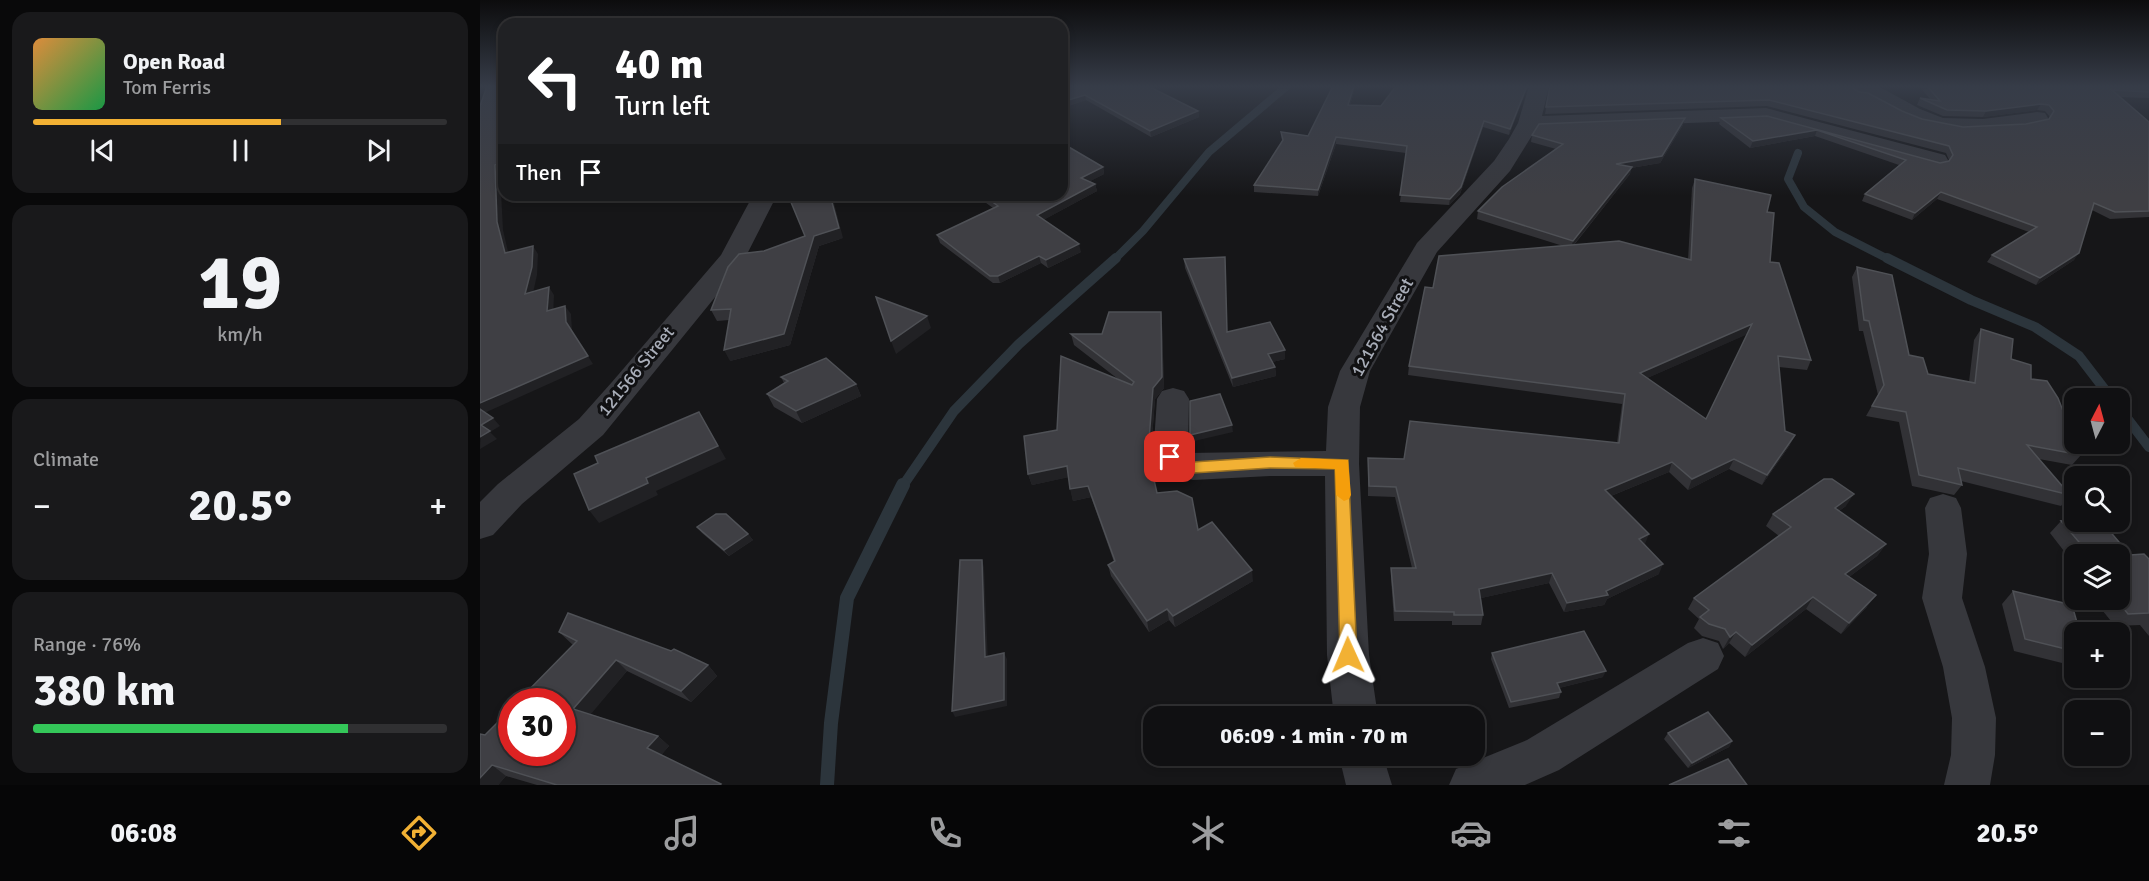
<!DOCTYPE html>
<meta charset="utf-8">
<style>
:root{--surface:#101012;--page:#19191b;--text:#f1f3f6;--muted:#9c9d9f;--line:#303032;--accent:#f2b134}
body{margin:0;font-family:Signika,sans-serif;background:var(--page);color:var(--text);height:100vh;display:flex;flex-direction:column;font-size:22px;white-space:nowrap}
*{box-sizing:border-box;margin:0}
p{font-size:20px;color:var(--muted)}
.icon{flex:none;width:33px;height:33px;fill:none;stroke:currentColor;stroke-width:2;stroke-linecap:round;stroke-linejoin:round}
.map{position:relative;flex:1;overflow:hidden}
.side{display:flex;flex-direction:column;gap:12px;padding:12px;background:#09090a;width:480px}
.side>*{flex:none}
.guide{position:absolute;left:18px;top:18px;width:570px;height:183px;border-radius:18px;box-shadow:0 3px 9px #0003,0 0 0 2px var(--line);background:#202124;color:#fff;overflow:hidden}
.needle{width:39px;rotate:6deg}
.controls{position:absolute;left:1584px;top:388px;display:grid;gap:12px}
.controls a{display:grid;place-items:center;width:66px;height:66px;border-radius:12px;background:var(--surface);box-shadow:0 3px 9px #0003,0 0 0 2px var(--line);font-size:30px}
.speed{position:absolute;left:18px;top:688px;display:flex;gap:12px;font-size:30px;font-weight:700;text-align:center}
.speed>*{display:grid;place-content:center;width:78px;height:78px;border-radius:50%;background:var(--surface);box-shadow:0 3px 9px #0003,0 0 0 2px var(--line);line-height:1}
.speed .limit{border:9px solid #d22;background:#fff;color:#111}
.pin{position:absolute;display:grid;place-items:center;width:51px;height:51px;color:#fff;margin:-26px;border-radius:12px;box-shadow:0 3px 9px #0006}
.me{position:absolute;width:66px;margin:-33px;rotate:359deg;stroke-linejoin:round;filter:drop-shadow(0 0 4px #0008)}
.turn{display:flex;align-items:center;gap:21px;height:126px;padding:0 18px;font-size:27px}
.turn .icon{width:78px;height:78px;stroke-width:2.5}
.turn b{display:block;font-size:42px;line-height:51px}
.then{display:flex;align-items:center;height:57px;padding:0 18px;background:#0003;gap:12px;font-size:22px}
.big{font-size:45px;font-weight:700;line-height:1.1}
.side .tile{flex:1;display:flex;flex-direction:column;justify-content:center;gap:9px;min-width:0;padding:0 21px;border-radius:18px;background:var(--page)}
.side .dial{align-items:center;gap:0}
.dial b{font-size:78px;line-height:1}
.song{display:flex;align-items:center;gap:18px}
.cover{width:72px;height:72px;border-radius:9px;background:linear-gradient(135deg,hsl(30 70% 55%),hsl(140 70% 35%))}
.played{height:6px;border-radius:3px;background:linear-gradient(90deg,var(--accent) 60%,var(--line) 60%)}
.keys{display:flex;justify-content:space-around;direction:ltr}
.heat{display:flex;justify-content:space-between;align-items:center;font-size:33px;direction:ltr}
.charge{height:9px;border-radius:4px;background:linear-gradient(90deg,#34c759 76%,var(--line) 0)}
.trip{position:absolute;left:663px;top:706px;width:342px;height:60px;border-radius:18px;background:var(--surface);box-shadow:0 3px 9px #0003,0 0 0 2px var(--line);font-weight:700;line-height:60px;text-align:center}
.tab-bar{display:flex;height:96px;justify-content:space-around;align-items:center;background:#060607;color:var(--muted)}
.tab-bar .icon{width:42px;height:42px}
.tab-bar .on{color:var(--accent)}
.tab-bar b{font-size:27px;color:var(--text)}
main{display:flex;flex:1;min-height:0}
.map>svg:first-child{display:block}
</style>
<main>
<section class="side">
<div class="tile">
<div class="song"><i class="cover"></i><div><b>Open Road</b><p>Tom Ferris</p></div></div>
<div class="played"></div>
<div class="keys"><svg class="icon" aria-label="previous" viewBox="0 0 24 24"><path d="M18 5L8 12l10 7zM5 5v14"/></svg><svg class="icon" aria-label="pause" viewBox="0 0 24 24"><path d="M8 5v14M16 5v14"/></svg><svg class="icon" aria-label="next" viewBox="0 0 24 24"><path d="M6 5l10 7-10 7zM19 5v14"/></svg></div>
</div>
<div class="tile dial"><b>19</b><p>km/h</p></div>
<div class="tile"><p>Climate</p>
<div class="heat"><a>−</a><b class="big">20.5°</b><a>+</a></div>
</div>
<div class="tile"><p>Range · 76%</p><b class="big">380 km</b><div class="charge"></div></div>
</section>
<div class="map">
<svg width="1669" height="785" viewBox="0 0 1669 785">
<rect width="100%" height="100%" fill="#161618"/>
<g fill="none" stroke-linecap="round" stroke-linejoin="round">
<!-- stream-far2 -->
<g stroke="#2c353c" stroke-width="8">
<path d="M 1318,153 L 1308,179 L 1324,207 L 1355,232 L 1410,260"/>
<path d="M 634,260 L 663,231 L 729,152 L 807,86"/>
</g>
<!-- stream-far1 -->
<g stroke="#2c353c" stroke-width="10">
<path d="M 1407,258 L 1491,300 L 1555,327 L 1599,356 L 1632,399"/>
<path d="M 1640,409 L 1669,447"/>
<path d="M 422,487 L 474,411 L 539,344 L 636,258"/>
</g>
<!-- stream -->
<path stroke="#2c353c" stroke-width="14" d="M 347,785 L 351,723 L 367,598 L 423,485"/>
<!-- street -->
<g fill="#37383d" fill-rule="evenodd">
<path d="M 1049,86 L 1069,86 L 1062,116 L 1286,108 L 1465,155 L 1468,160 L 1465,165 L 1457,167 L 1285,120 L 1056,129 L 1030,171 L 957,252 L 890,371 L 880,407 L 879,464 L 889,655 L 898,717 L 854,717 L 847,655 L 845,476 L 790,476 L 713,480 L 684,471 L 673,457 L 677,399 L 682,391 L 693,388 L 704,391 L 709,399 L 708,453 L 846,451 L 848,407 L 860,371 L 937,243 L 1014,161 L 1029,139 L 1038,123 Z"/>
<path d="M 1372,86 L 1398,86 L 1440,109 L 1463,118 L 1503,119 L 1557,112 L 1565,113 L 1568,118 L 1565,123 C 1503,138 1455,137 1399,104 C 1391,99 1378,94 1372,86 Z"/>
<path d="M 273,195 L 297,195 L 262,264 L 123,435 L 42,504 L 13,535 L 0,539 L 0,502 L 18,484 L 99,419 L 132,382 L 241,255 Z"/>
<path d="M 1463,494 L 1476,498 L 1481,508 L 1487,554 L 1482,598 L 1505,667 L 1516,718 L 1515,755 L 1510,785 L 1464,785 L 1471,755 L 1472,718 L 1463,667 L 1442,598 L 1449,554 L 1445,508 L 1450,498 Z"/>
<path d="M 1223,638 L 1238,643 L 1244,656 L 1238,669 L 1079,770 L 1045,785 L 969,785 L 976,769 L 1047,740 L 1208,643 Z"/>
<path d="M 859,756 L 903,756 L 912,785 L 866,785 Z"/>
</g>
</g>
<!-- wall -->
<g fill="#323236" fill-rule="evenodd">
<path d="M 582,86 L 718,111 L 719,117 L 671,137 L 606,100 L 582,108 Z"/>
<path d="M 916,86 L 1048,86 L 1029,135 L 1003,127 L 980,194 L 969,205 L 920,202 L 926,153 L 856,144 L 838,196 L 774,192 L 774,185 L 802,141 L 801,132 L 828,136 L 874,92 L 870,105 L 901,106 Z"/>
<path d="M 1070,86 L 1379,92 L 1442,119 L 1483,127 L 1546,124 L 1569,119 L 1570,117 L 1565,111 L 1557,110 L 1503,117 L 1463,116 L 1437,105 L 1440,98 L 1451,100 L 1439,86 L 1669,86 L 1669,98 L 1640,97 L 1669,122 L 1669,217 L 1630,219 L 1612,210 L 1594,260 L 1556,285 L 1507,262 L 1512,255 L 1549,232 L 1457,199 L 1432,220 L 1382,201 L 1385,194 L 1419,165 L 1335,136 L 1270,148 L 1239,124 L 1241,118 L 1287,116 L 1460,163 L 1469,160 L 1466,153 L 1287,106 L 1065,114 Z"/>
<path d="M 1203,125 L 1180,163 L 1151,168 L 1150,174 L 1094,245 L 1208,260 L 1212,188 L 1215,179 L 1287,212 L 1290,262 L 1331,360 L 1327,370 L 1299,367 L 1305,431 L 1310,445 L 1282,485 L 1249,469 L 1208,490 L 1189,472 L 1131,496 L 1165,544 L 1179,574 L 1127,599 L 1124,605 L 1084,612 L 1069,583 L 1001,598 L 1003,615 L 1001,625 L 972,625 L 972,621 L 914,621 L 911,578 L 911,568 L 932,568 L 915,497 L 888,496 L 888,458 L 924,459 L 1137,443 L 1142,404 L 928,375 L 929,366 L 953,288 L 1083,246 L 997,219 L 998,211 L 1076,149 L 1051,142 L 1052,135 ZM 1267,334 L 1226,419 L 1167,378 L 1215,357 Z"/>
<path d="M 623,167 L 624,174 L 610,181 L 615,184 L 617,191 L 563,220 L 601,252 L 568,268 L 561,263 L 520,283 L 513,283 L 460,243 L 457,235 L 513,208 L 495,195 L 582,195 Z"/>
<path d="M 363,238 L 339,246 L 310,345 L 250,361 L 249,320 L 237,321 L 231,310 L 284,251 Z"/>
<path d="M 745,257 L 747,331 L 805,350 L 805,359 L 792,362 L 795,367 L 796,376 L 753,387 L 705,268 L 704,259 Z"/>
<path d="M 1377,267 L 1429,355 L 1448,374 L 1489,382 L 1494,340 L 1501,329 L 1551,379 L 1601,455 L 1592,465 L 1559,459 L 1590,495 L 1581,506 L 1481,481 L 1482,485 L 1474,495 L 1432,486 L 1419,422 L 1386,416 L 1398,395 L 1383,331 L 1379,331 L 1372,277 Z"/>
<path d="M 681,312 L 682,323 L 684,388 L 675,399 L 671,451 L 668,452 L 677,493 L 773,581 L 695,627 L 689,620 L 669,632 L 631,576 L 628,565 L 634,562 L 611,497 L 593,501 L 588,477 L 552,485 L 548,474 L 577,430 L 638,379 L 594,345 L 591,334 L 622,334 Z"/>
<path d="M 301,377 L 376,384 L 381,396 L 322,423 L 294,407 L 287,394 L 304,383 Z"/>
<path d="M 1366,506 L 1359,511 L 1406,544 L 1397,556 L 1369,577 L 1387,607 L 1361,634 L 1326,609 L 1265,657 L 1249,643 L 1243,649 L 1239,641 L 1222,636 L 1214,628 L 1219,619 L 1208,609 L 1214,598 L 1299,536 L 1286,526 L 1293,514 Z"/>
<path d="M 1581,521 L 1650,555 L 1669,559 L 1669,636 L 1660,625 L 1635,626 L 1614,600 L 1640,600 L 1640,555 L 1594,555 L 1594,564 L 1570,533 Z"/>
<path d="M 217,527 L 268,534 L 273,540 L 249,556 L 222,533 Z"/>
<path d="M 1533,591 L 1594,633 L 1594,666 L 1534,651 L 1522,604 Z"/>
<path d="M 79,632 L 228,665 L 237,676 L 211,702 L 147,671 L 110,714 L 178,736 L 189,746 L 181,755 L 242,785 L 57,785 L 26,776 L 18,785 L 5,735 L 93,645 Z"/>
<path d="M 1012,653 L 1123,677 L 1079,688 L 1081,692 L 1079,698 L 1029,708 L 1011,659 Z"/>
<path d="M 1188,733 L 1252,741 L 1249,747 L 1208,768 L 1184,739 Z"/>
</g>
<!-- shaded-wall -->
<g fill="#212124">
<path d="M 875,86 L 874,92 L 868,111 L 868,105 Z"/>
<path d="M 1047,86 L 1048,86 L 1029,135 L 1030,129 Z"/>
<path d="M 605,95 L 606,100 L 582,108 L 582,102 Z"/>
<path d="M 1561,104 L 1557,110 L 1503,117 L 1506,111 Z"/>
<path d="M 718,111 L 719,117 L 671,137 L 670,131 Z"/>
<path d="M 1205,118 L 1203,125 L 1180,163 L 1151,168 L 1150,174 L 1091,248 L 1093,241 L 1136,164 Z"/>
<path d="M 1004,121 L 1003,127 L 980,194 L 969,205 L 970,199 Z"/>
<path d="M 1337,130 L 1335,136 L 1270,148 L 1273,141 Z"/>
<path d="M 856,137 L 856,144 L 838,196 L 838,190 Z"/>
<path d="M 24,143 L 24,158 L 23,158 L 18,151 Z"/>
<path d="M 24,162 L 24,171 L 20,172 L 23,230 L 30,260 L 25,253 L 17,222 L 15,165 Z"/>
<path d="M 623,167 L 624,174 L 603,185 L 601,178 Z"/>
<path d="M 615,184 L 617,191 L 558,223 L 557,215 Z"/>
<path d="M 1461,192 L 1457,199 L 1432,220 L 1435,213 Z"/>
<path d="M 350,195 L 352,195 L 363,238 L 339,246 L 310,345 L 250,361 L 244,350 L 334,236 Z"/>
<path d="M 599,244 L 601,252 L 568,268 L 566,260 Z"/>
<path d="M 53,246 L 58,254 L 57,275 L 51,302 L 45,294 Z"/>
<path d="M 1599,253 L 1594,260 L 1556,285 L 1560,278 Z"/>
<path d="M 559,256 L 561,263 L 520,283 L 518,276 Z"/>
<path d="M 69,287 L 74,295 L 73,319 L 67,311 Z"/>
<path d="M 85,306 L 91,314 L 92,331 L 113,364 L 2,414 L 0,411 L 0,403 L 86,322 Z"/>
<path d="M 681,312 L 682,323 L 684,388 L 675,399 L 671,451 L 667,452 L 665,441 L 673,388 Z"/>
<path d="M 447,316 L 451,328 L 416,354 L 411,341 Z"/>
<path d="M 1272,324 L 1268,334 L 1156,383 L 1160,373 Z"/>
<path d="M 805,350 L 805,359 L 788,363 L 788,354 Z"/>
<path d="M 795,367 L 796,376 L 753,387 L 752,378 Z"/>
<path d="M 376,384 L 381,396 L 322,423 L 316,411 Z"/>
<path d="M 219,412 L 246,459 L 176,491 L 178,495 L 119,523 L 109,510 L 166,478 Z"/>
<path d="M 13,418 L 20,426 L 10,432 L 17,439 L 0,449 L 1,425 Z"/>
<path d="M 752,425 L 753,432 L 710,442 L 710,435 Z"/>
<path d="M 1315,435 L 1310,445 L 1282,485 L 1287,475 Z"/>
<path d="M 1254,459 L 1249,469 L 1208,490 L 1212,479 Z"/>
<path d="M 1192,462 L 1189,472 L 1121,500 L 1125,490 Z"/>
<path d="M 587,466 L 590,477 L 552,485 L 548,474 Z"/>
<path d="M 608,486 L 611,497 L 593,501 L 590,489 Z"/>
<path d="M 1374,494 L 1366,506 L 1347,520 L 1355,508 Z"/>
<path d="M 268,534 L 273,540 L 249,556 L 244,550 Z"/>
<path d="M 1169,534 L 1165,544 L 1155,549 L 1159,539 Z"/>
<path d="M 1406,544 L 1397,556 L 1357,586 L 1365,574 Z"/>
<path d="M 502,560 L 504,567 L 508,663 L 505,657 Z"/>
<path d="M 1183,564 L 1179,574 L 1127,599 L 1124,605 L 1084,612 L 1087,603 L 1126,591 Z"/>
<path d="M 772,570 L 773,581 L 695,627 L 693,616 Z"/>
<path d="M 1072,573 L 1069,583 L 997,599 L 999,589 Z"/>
<path d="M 1396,595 L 1387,607 L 1361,634 L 1369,623 Z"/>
<path d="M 1333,597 L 1326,609 L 1265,657 L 1272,645 Z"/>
<path d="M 687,609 L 689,620 L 669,632 L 667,621 Z"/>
<path d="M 1256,632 L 1249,643 L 1243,649 L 1250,637 Z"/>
<path d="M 524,653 L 527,659 L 527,706 L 475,717 L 472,711 Z"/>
<path d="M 136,660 L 147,671 L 106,720 L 93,709 Z"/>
<path d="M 228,665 L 237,676 L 211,702 L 201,691 Z"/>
<path d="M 1126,671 L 1123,677 L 1075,689 L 1077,683 Z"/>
<path d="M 178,736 L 189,746 L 178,759 L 167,748 Z"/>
<path d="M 1252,741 L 1249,747 L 1208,768 L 1212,763 Z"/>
<path d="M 12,765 L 26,776 L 18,785 L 0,785 L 0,778 Z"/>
</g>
<!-- building -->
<g fill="#3f3f44" stroke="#4f5156" stroke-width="1.5" fill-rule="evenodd">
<path d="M 7,86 L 24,86 L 24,143 L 21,150 L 18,151 L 24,162 L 15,165 L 17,222 L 25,253 L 53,246 L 52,267 L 45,294 L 69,287 L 67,311 L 85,306 L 86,322 L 108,356 L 0,403 L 0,106 Z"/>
<path d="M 582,86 L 668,86 L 718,111 L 670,131 L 605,95 L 582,102 Z"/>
<path d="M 853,86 L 874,86 L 868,105 L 901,106 L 916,86 L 1047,86 L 1030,129 L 1004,121 L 981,187 L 970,199 L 920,195 L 927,146 L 856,137 L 838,190 L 774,185 L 803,140 L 801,132 L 828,136 Z"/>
<path d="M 1070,86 L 1370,86 L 1379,92 L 1388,93 L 1422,111 L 1442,119 L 1483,127 L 1546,124 L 1569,119 L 1574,111 L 1569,105 L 1561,104 L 1506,111 L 1467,110 L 1440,98 L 1460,101 L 1447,86 L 1668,86 L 1669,88 L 1669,92 L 1632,90 L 1669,122 L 1669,211 L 1635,212 L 1614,203 L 1599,253 L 1560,278 L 1512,255 L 1557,227 L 1461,192 L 1435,213 L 1385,194 L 1426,160 L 1337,130 L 1273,141 L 1241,118 L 1287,116 L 1460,163 L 1469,161 L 1473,155 L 1469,146 L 1289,100 L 1066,107 Z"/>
<path d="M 1205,118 L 1182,156 L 1136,164 L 1152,167 L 1093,241 L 998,211 L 1022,187 L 1083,144 L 1052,135 L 1059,124 Z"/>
<path d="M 582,143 L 623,167 L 601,178 L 615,184 L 557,215 L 599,244 L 566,260 L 559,256 L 518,276 L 510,276 L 457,235 L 518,206 L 503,195 L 582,195 Z"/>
<path d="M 1215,179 L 1291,195 L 1287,212 L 1294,213 L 1290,262 L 1299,263 L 1331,360 L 1298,356 L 1305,431 L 1315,435 L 1287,475 L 1254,459 L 1212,479 L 1192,462 L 1125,490 L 1169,534 L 1159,539 L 1183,564 L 1126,591 L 1128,595 L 1087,603 L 1072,573 L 999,589 L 1003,615 L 974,615 L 974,612 L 915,611 L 911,568 L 936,568 L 916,487 L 889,486 L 888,458 L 924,459 L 930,421 L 1139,443 L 1145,394 L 929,366 L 945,287 L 953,288 L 959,256 L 1139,241 L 1211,260 ZM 1272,324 L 1226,419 L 1160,373 Z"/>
<path d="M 308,195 L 350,195 L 359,228 L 334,236 L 304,334 L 244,350 L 251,309 L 231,310 L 248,267 L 259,254 L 284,251 L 325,236 Z"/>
<path d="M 745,257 L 747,332 L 790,322 L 805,350 L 788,354 L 795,367 L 752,378 L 704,259 Z"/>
<path d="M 1377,267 L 1412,275 L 1429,355 L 1443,358 L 1448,374 L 1495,383 L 1501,329 L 1533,339 L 1531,359 L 1551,365 L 1551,379 L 1567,381 L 1578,398 L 1594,439 L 1594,444 L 1597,444 L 1601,455 L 1547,445 L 1590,495 L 1478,468 L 1482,485 L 1439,475 L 1426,412 L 1392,406 L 1404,385 L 1389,321 L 1384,320 Z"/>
<path d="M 396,297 L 447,316 L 411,341 Z"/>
<path d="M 629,312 L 681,312 L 682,377 L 673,388 L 669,440 L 665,441 L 677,493 L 697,491 L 712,498 L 718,530 L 732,522 L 772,570 L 693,616 L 687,609 L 667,621 L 628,565 L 635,561 L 608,486 L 590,489 L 587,466 L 548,474 L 544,436 L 577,430 L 581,356 L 652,385 L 654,382 L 591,334 L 622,334 Z"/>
<path d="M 346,358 L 376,384 L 316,411 L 287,394 L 308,381 L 301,377 Z"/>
<path d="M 740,394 L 752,425 L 710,435 L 710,401 Z"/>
<path d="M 0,409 L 13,418 L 1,425 L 10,431 L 0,437 Z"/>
<path d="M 219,412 L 238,446 L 166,478 L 168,483 L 109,510 L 94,474 L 118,463 L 115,456 Z"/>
<path d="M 1344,479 L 1352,479 L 1374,494 L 1355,508 L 1406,544 L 1365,574 L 1396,595 L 1369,623 L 1333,597 L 1272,645 L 1256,632 L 1250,637 L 1245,629 L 1229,624 L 1220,617 L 1229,610 L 1214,598 L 1311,527 L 1293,514 Z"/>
<path d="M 236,514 L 246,514 L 268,534 L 244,550 L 217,527 Z"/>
<path d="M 1594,520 L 1594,522 L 1622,522 L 1650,555 L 1664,554 L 1669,559 L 1669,613 L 1648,614 L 1637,600 L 1640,600 L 1640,555 L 1610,555 L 1581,521 Z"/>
<path d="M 480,560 L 502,560 L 505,657 L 524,653 L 524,700 L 472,711 Z"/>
<path d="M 1533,591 L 1592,605 L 1600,633 L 1594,633 L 1594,651 L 1545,639 Z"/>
<path d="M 88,613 L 191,651 L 194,649 L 228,665 L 201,691 L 136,660 L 93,709 L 178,736 L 167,748 L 241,784 L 240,785 L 77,785 L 12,765 L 0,778 L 0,734 L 5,735 L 32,708 L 32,753 L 82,753 L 82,702 L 37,702 L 97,641 L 79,632 Z"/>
<path d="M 1104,631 L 1126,671 L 1077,683 L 1081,692 L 1031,702 L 1012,653 Z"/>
<path d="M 1228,712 L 1252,741 L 1212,763 L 1188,733 Z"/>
<path d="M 1248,759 L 1267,785 L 1189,785 Z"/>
</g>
<!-- sky -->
<linearGradient id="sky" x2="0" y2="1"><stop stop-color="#0c0c0d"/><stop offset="0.44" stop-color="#363c48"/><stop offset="1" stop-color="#363c48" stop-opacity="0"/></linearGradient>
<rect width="1669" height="196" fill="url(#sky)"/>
<!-- route -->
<path fill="#f2b134" stroke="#9d7322" stroke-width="1.5" d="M 690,451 L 713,462 L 790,457 L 868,460 L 877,655 L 875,661 L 868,663 L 862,661 L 860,655 L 855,469 L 790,468 L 713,473 L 691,466 L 683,457 Z"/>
<!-- slow -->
<path fill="#f59e0b" d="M 821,458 L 868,460 L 871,495 L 869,499 L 864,501 L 856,495 L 855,469 L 815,467 L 813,463 Z"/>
<g text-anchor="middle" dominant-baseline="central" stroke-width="6" stroke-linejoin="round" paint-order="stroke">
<!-- street labels -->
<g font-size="18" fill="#a8adb8" stroke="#111113">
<text transform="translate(902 327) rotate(-61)">121564 Street</text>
<text transform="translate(156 371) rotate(-51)">121566 Street</text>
</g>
</g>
</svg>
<div class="controls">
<a><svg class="needle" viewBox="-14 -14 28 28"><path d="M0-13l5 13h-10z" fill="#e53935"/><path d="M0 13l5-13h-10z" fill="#9c9d9f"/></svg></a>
<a><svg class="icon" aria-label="search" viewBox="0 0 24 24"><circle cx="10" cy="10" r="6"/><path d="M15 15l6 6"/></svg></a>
<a><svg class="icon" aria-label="layers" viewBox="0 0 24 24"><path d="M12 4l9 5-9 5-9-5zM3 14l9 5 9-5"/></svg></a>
<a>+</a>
<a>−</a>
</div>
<div class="speed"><div class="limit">30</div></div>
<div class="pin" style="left:690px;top:457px;background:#d93025"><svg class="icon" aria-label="arrive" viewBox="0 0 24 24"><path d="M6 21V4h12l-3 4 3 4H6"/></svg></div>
<svg class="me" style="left:868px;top:655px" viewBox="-20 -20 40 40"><path d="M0-17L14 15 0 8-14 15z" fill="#f2b134" stroke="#fff" stroke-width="4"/></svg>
<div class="trip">06:09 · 1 min · 70 m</div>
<div class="guide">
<div class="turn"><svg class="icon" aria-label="left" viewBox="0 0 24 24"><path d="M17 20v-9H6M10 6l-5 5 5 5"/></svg><div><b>40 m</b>Turn left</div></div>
<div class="then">Then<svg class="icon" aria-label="arrive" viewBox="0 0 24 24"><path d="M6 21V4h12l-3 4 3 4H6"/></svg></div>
</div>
</div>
</main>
<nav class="tab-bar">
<b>06:08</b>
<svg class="icon on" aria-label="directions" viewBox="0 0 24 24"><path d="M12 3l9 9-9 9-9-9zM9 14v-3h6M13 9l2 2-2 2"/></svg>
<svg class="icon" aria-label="music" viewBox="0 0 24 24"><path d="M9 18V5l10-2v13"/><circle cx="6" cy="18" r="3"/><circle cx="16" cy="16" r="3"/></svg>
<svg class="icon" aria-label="phone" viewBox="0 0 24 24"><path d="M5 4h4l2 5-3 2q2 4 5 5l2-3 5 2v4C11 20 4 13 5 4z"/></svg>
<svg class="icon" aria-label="climate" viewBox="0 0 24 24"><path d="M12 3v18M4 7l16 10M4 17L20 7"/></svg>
<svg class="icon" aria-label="car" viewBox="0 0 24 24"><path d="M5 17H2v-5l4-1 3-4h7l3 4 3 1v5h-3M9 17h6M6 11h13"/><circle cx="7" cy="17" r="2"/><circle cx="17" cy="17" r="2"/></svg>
<svg class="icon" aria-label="filters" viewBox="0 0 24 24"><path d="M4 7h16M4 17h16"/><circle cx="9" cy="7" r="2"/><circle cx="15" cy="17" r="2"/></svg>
<b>20.5°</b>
</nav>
